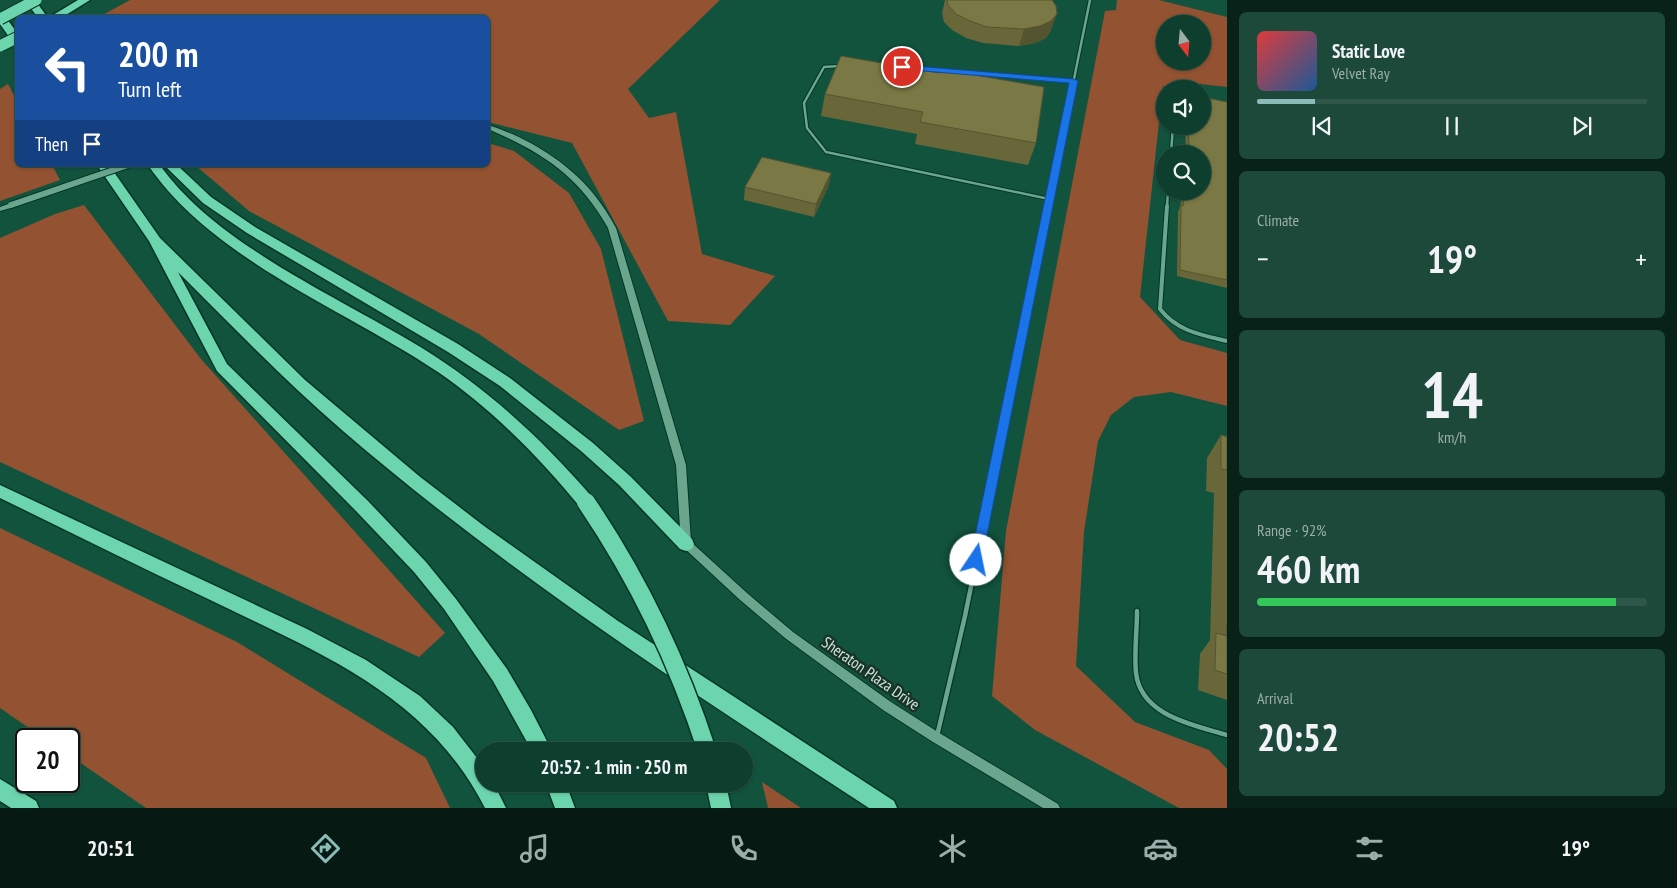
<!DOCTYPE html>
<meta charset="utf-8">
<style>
:root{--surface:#0e3e2e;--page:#1c493a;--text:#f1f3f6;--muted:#9baeaa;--line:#2e574a;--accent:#8bbbb9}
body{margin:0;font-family:"PT Sans Narrow",sans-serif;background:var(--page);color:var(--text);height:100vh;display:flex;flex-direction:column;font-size:19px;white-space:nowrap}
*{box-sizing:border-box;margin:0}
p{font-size:16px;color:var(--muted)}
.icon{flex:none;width:28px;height:28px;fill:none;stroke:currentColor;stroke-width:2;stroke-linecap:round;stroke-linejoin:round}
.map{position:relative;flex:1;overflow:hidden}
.panel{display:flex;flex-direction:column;gap:12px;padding:12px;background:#082219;width:450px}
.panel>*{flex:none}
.top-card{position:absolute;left:15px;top:15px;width:475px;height:152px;border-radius:8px;box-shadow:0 1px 4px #0004,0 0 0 1px var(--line);background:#1a4fa0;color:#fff;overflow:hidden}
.needle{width:32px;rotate:164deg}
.controls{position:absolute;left:1156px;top:15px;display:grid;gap:10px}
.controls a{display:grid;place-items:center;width:55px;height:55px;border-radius:50%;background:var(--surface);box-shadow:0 1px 4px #0004,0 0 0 1px var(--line);font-size:25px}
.speed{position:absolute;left:15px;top:728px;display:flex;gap:10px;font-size:25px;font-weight:700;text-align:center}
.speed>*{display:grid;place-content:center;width:65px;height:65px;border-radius:50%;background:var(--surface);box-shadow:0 1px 4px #0004,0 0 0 1px var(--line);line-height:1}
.speed .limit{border:2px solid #111;border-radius:8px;background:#fff;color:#111}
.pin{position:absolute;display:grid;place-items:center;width:42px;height:42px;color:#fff;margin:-21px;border:2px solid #fff;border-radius:50%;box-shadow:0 1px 5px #0007}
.me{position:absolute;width:55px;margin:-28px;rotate:11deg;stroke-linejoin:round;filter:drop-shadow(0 0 4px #0008)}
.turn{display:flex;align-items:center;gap:18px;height:105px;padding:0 20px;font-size:22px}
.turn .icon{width:65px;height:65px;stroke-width:2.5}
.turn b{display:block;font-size:35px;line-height:42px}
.then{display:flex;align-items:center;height:48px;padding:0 20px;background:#0003;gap:10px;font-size:19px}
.big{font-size:38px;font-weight:700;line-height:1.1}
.panel .tile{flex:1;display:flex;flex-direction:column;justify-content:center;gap:8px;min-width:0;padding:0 18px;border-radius:8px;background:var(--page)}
.panel .dial{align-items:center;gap:0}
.dial b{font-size:65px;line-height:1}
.song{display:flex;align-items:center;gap:15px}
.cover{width:60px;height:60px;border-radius:8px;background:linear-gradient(135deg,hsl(0 70% 55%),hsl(210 70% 35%))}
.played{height:5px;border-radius:2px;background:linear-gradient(90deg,var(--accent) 15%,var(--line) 15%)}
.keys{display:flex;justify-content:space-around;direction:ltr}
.heat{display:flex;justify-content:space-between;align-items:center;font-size:28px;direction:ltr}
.charge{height:8px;border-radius:4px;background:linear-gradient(90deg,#34c759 92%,var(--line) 0)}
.trip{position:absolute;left:475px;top:742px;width:278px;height:50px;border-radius:25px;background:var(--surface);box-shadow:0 1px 4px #0004,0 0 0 1px var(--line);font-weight:700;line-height:50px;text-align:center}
.menu{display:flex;height:80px;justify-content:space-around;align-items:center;background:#061912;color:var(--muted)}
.menu .icon{width:35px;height:35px}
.menu .selected{color:var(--accent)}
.menu b{font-size:22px;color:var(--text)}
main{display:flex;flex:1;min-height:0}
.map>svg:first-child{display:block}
</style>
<main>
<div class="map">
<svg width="1227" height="808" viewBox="0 0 1227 808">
<rect width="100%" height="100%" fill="#12533e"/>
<!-- green -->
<g fill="#935231" fill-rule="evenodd">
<path d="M 130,0 L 720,0 L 628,89 L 649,118 L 676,112 L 702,254 L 775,276 L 730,325 L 668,321 L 572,143 L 488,122 L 488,18 L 99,17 Z"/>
<path d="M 1117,0 L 1159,0 L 1227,17 L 1227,87 L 1200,84 L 1200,89 L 1180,89 L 1163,86 L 1140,297 L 1180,340 L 1227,353 L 1227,406 L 1171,392 L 1134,397 L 1111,415 L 1098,441 L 1084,532 L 1076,666 L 1135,722 L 1209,750 L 1227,769 L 1227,808 L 1179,808 L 1035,730 L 992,696 L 1006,531 L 1105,11 L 1116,10 ZM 1165,24 L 1202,24 L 1202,61 L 1165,61 Z"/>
<path d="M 8,84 L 17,101 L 18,165 L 52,165 L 60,180 L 0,201 L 0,89 Z"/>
<path d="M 488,143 L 514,151 L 569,193 L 601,249 L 644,421 L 619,430 L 479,334 L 249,211 L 195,165 L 488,165 Z"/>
<path d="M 84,205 L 201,359 L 445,633 L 419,657 L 0,462 L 0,238 L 55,214 Z"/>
<path d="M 0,528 L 237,642 L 426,758 L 450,808 L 146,808 L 69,755 L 69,739 L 45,739 L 0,708 Z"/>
<path d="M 762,782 L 801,808 L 768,808 Z"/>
</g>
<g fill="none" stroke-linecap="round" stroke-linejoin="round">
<!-- service-far2 casing -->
<g stroke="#033626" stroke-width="4.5">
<g id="service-far2">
<path d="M 839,66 L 824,67 L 804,103 L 807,128 L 826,152 L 1049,199"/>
<path d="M 901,67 L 1074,81"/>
<path d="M 1171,154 L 1173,126"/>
<path d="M 1048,207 L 1090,0"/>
<path d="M 1167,207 L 1168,191"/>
</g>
</g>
<!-- service-far1 casing -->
<g stroke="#033626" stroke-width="6">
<g id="service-far1">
<path d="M 1167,206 L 1160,309 C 1177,331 1201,335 1227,341"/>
<path d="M 994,471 L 1048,206"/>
</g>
</g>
<!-- service casing -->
<g stroke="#033626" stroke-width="7">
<g id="service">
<path d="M 1137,611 C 1137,631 1134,653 1136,673 C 1141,716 1194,725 1227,735"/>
<path d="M 937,736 L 965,616 L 995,469"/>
</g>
</g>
<!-- tertiary casing -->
<g stroke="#033626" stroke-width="2">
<g id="tertiary">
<path d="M 488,125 C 526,137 566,161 592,192 C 601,203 609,215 616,228 L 686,465 L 691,542 L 747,593 L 793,632 L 891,702 L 941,734 L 1058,804 L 1060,808 L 1043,808 L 933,742 L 883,710 L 785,638 L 739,599 L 683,547 L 681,544 L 676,465 L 608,228 C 579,176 542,152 488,129 Z"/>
<path d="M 11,203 L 15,205 L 14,207 L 0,211 L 0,207 Z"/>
</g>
</g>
<!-- motorway casing -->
<g stroke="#033626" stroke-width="3">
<g id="motorway">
<path d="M 25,0 L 35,0 L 48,18 L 38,18 Z"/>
<path d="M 78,0 L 90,0 L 61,18 L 48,18 Z"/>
<path d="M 0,14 L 4,15 L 18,34 L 18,45 L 14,44 L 0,24 Z"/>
<path d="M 97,165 L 109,165 L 160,238 L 305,380 L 419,476 L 484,526 L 618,621 L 894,801 L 897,808 L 869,808 C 688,690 507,572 343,431 C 285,381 232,326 178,272 L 227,364 L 368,501 L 426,562 L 456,599 L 507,669 L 531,710 L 552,751 L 532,751 L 493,681 L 444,609 L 414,572 L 356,511 L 217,371 L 149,241 Z"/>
<path d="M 148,165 L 160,165 C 216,245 339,297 422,348 C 488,389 542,439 592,497 L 594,502 L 592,507 L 586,508 L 580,507 C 538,456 493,410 438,372 C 344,309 213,260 148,165 Z"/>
<path d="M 164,165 L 177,165 L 211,197 L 255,227 L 458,344 L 510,378 L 593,443 L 631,477 L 692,539 L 694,544 L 692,549 L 686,551 L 680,549 L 619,485 L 581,451 L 500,386 L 448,352 L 247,233 L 203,203 Z"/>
<path d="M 0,485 L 307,629 L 366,660 L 420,696 L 453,727 L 484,767 L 484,784 L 494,784 L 506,808 L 485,808 C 426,692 314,651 204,597 C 136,565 68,531 0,498 Z"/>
<path d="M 0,779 L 36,801 L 39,808 L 11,808 L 0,801 Z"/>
<path d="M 546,784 L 566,784 L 575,808 L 555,808 Z"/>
<path d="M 706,784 L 726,784 L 731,808 L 711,808 Z"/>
</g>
</g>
<!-- service-far2 -->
<use href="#service-far2" stroke="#6aa68e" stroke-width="2.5"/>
<!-- service-far1 -->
<use href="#service-far1" stroke="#6aa68e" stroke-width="4"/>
<!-- service -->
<use href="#service" stroke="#6aa68e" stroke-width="4.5"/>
<!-- tertiary -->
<use href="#tertiary" fill="#6aa68e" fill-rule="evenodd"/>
<!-- motorway -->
<use href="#motorway" fill="#6cd5ae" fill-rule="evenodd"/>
<!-- tertiary-bridge casing -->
<g stroke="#033626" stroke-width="8" stroke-linecap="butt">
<path id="tertiary-bridge" d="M 11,205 L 128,165"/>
</g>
<!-- motorway-bridge-far1 casing -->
<g stroke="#033626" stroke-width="13" stroke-linecap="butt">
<g id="motorway-bridge-far1">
<path d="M 0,19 L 36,0"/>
<path d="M 0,46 L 18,37"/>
</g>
</g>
<!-- motorway-bridge casing -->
<g stroke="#033626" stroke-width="21" stroke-linecap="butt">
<path id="motorway-bridge" d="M 586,502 C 639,580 678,662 707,751"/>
</g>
<!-- tertiary-bridge -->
<use href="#tertiary-bridge" stroke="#6aa68e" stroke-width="6"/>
<!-- motorway-bridge-far1 -->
<use href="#motorway-bridge-far1" stroke="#6cd5ae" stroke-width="11"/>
<!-- motorway-bridge -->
<use href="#motorway-bridge" stroke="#6cd5ae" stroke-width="18"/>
</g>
<!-- wall -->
<g fill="#69673a">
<path d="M 945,0 L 1052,0 L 1051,30 L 1046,38 L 1035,43 L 1019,46 L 983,43 L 966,38 L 952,30 L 944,22 L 942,13 Z"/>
<path d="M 841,56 L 1036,143 L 1028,165 L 915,144 L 917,134 L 821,116 L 825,94 Z"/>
<path d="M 1227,102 L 1227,288 L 1177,276 L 1178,212 L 1180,207 L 1182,191 L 1202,191 L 1202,154 L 1186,154 L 1185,131 L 1187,126 L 1202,126 Z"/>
<path d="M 829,185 L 814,217 L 744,200 L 745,187 Z"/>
<path d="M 1221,435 L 1226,436 L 1227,435 L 1227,700 L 1198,690 L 1200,654 L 1210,640 L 1214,493 L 1206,491 L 1207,458 Z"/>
</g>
<!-- shaded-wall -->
<g fill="#555430">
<path d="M 1057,14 L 1051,30 L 1046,38 L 1035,43 L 1019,46 L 1024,29 Z"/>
<path d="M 831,173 L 829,185 L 814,217 L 816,204 Z"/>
</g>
<!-- building -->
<g fill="#7a7844" stroke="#555430">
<path d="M 947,0 L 1052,0 L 1056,6 L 1057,14 L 1051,21 L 1040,26 L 1024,29 L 987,27 L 970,21 L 956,14 L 948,5 Z"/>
<path d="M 841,56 L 939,73 L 940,69 L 1044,87 L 1036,143 L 920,122 L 923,112 L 825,94 Z"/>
<path d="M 1202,97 L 1227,102 L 1227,280 L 1180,270 L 1181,205 L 1183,206 L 1184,191 L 1202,191 L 1202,154 L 1188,154 L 1189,145 L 1188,126 L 1202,126 Z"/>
<path d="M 762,157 L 831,173 L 816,204 L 745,187 Z"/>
<path d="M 1221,435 L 1227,437 L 1227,470 L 1221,469 Z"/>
<path d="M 1227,624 L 1227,674 L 1215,670 L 1216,633 L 1227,636 Z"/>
</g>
<!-- route -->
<path fill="#1a73e8" stroke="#114b97" d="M 902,65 L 1074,79 L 1078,81 L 982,560 L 981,564 L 976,566 L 971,564 L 970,560 L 1069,83 L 899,69 L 899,66 Z"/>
<g text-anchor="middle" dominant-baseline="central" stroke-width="5" stroke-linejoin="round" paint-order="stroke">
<!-- near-street labels -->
<g font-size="16" fill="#c9e7d9" stroke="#1a3329">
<text transform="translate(871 673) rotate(35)">Sheraton Plaza Drive</text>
</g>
</g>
</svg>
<div class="controls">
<a><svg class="needle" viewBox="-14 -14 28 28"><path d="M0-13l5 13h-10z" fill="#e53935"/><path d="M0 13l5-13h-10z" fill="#9baeaa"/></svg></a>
<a><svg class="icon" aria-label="sound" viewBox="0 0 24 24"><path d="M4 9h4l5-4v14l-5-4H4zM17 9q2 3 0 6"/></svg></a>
<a><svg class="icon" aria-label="search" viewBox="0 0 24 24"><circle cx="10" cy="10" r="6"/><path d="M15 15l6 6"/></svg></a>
</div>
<div class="speed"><div class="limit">20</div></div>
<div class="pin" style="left:902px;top:67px;background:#d93025"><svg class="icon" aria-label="arrive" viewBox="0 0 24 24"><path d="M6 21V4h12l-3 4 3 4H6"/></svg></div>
<svg class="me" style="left:976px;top:560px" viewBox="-20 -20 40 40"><circle r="19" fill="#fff"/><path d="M0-13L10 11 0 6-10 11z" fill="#1a73e8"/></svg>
<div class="trip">20:52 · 1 min · 250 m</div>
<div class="top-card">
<div class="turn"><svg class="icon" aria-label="left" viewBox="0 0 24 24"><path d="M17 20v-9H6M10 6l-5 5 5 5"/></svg><div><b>200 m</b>Turn left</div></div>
<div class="then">Then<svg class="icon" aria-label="arrive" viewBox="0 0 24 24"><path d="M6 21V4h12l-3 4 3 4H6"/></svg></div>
</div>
</div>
<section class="panel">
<div class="tile">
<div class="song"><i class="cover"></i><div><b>Static Love</b><p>Velvet Ray</p></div></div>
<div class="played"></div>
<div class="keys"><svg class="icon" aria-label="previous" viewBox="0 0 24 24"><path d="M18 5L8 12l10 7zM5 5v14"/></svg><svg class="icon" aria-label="pause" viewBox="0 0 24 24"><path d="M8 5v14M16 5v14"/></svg><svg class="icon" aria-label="next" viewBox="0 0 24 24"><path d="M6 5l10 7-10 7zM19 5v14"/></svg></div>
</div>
<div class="tile"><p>Climate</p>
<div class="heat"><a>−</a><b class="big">19°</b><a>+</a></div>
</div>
<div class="tile dial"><b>14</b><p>km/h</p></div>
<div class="tile"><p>Range · 92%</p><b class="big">460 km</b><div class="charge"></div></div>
<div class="tile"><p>Arrival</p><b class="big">20:52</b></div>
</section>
</main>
<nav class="menu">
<b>20:51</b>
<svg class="icon selected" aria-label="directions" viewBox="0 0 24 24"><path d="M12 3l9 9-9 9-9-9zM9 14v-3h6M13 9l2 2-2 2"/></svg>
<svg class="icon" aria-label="music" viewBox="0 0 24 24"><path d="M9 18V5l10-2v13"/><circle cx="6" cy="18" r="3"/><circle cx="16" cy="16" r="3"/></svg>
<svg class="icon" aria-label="phone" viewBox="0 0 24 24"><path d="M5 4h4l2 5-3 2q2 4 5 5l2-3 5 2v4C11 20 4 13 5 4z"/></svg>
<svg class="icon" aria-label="climate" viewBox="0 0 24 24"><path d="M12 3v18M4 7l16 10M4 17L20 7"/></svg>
<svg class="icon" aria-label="car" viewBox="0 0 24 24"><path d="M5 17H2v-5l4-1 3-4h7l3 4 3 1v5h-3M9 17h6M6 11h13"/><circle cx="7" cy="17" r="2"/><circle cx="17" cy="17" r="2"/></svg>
<svg class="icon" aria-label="filters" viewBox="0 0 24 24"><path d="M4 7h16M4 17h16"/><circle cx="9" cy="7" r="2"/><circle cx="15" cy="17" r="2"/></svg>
<b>19°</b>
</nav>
